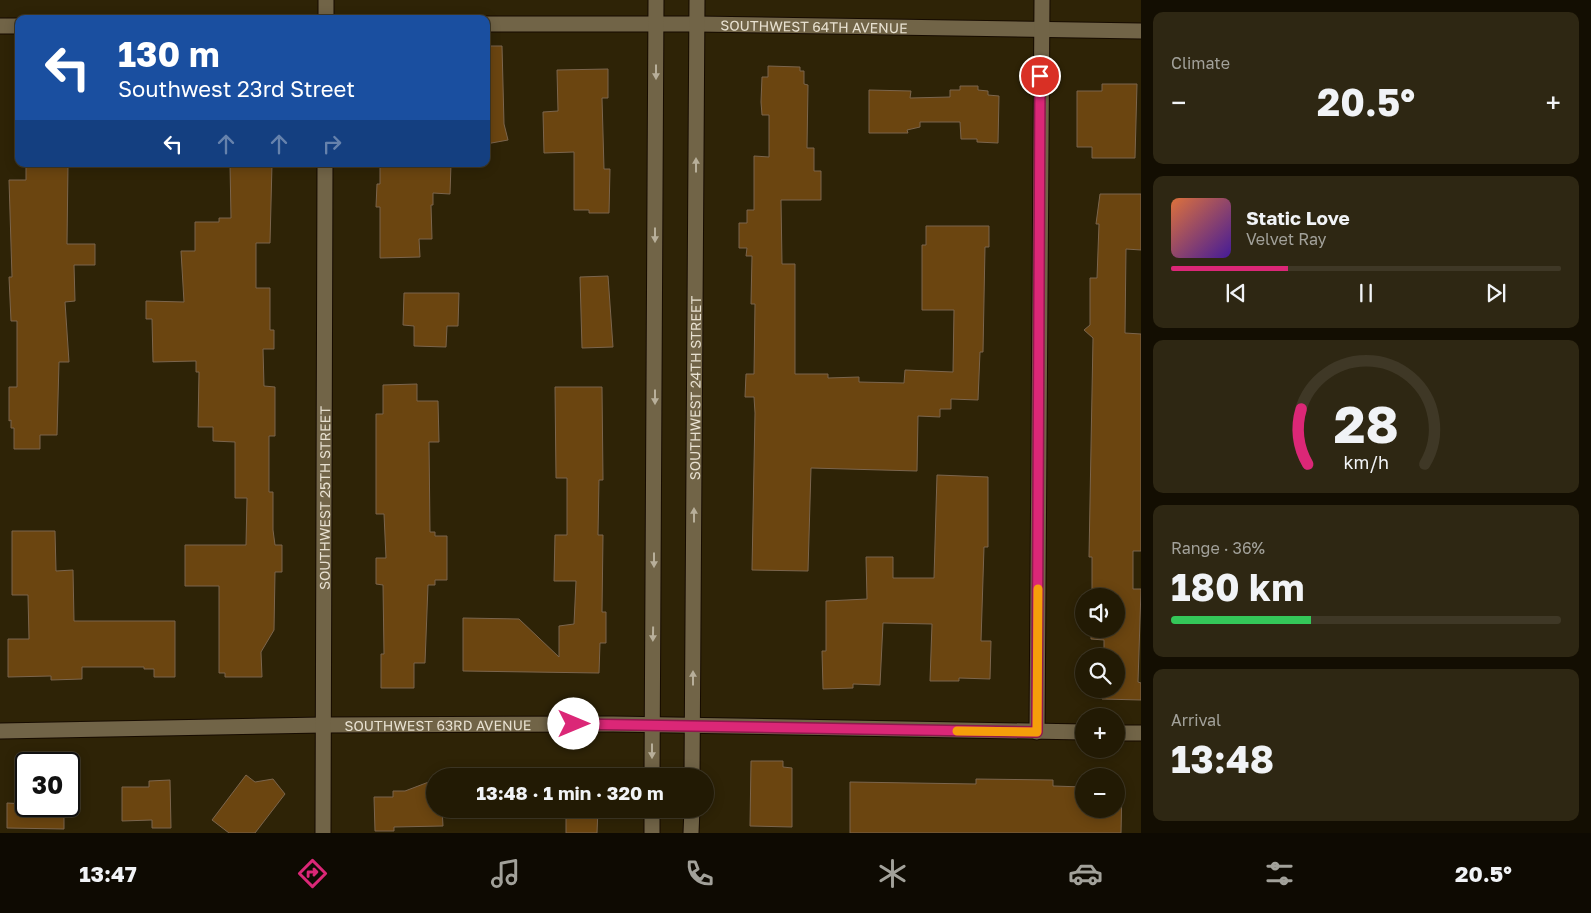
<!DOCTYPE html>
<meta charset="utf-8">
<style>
:root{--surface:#221a04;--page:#2e2713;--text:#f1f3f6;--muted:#a2a19a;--line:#3f3826;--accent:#db2777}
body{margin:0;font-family:"Golos Text",sans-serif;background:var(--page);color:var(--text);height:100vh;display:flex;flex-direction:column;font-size:19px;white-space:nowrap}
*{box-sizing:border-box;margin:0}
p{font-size:16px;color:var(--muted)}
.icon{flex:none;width:28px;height:28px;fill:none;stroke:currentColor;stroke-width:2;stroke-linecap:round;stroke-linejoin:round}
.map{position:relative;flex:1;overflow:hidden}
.details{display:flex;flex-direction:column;gap:12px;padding:12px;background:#130e02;width:450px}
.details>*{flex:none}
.hud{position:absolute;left:15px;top:15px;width:475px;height:152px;border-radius:10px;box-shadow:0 2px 12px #0003,0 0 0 1px var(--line);background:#1a4fa0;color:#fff;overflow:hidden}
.tools{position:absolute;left:1075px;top:588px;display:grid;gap:10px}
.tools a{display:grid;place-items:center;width:50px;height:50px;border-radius:50%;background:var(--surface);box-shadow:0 2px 12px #0003,0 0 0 1px var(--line);font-size:25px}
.speed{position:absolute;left:15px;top:752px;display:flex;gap:10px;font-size:25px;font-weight:700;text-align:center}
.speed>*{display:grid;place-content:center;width:65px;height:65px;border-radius:50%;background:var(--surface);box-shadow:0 2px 12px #0003,0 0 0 1px var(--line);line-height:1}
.speed .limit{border:2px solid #111;border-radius:8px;background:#fff;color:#111}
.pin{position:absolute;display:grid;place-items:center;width:42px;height:42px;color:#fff;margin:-21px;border:2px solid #fff;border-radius:50%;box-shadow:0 1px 5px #0007}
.me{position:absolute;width:55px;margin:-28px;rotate:90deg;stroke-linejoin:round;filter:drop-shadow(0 0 4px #0008)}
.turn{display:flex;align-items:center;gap:18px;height:105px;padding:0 20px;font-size:22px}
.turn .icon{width:65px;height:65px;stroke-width:2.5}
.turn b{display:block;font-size:35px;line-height:42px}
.lanes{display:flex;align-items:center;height:48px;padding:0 20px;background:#0003;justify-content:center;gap:25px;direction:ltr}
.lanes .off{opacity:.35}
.big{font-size:38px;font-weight:700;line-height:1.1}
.details .card{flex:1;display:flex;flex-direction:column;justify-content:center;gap:8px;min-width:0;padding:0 18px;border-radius:10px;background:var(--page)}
.details .dial{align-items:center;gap:0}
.dial svg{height:130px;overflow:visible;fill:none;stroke:var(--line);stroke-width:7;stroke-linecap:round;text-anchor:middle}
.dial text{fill:var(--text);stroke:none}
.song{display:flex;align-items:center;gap:15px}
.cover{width:60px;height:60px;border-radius:8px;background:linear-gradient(135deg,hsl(20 70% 55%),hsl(260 70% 35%))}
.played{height:5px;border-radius:2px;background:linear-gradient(90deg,var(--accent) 30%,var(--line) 30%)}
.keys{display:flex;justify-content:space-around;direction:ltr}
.heat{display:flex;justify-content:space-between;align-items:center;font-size:28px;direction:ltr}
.charge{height:8px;border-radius:4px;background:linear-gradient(90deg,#34c759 36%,var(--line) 0)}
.trip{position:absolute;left:426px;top:768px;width:288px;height:50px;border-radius:25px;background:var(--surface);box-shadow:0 2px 12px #0003,0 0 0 1px var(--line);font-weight:700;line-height:50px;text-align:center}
.tab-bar{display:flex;height:80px;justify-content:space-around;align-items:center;background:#0e0a02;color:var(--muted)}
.tab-bar .icon{width:35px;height:35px}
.tab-bar .current{color:var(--accent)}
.tab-bar b{font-size:22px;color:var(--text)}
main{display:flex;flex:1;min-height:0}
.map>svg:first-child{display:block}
</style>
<main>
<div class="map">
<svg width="1141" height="833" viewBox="0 0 1141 833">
<rect width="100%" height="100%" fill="#2e2306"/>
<!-- building -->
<g fill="#6b4510" stroke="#7b654d">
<path d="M 486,46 L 502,46 L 504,124 L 508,140 L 486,144 Z"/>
<path d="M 768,66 L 800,67 L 800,71 L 804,71 L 804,84 L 808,85 L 807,148 L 814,148 L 814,171 L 821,171 L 821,200 L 781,200 L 782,264 L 795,264 L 795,374 L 828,374 L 828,378 L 859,377 L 859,382 L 904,383 L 905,370 L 953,372 L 954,310 L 922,310 L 922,245 L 926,245 L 926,226 L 989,226 L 989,247 L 985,247 L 983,352 L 980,352 L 978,400 L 951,399 L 951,409 L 940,409 L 940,417 L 918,416 L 917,471 L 811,468 L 808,571 L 752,570 L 755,413 L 754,397 L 745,397 L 746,374 L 754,374 L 755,304 L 751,304 L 752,256 L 746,256 L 747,248 L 739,248 L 739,223 L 747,223 L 747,210 L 754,210 L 754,156 L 769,157 L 769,115 L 762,115 L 761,102 L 762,77 L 768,77 Z"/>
<path d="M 608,69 L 608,98 L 602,98 L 604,169 L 610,169 L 609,213 L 589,213 L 589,210 L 574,210 L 574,152 L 544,153 L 543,112 L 558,111 L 557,70 Z"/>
<path d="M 1102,84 L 1137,84 L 1135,158 L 1092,158 L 1092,147 L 1077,147 L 1077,91 L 1102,91 Z"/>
<path d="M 960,86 L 978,86 L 978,90 L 988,91 L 988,95 L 999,96 L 998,143 L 977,142 L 977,139 L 961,139 L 960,122 L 920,122 L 920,127 L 907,130 L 908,133 L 869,133 L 869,90 L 911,91 L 910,98 L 950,97 L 950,90 L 960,90 Z"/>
<path d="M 26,164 L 68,164 L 67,244 L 95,244 L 95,265 L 74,265 L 75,301 L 65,302 L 69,362 L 59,362 L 57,435 L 40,435 L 40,449 L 14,449 L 14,428 L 11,428 L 11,420 L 9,421 L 9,387 L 17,387 L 17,321 L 11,321 L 9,277 L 12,277 L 9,180 L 26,180 Z"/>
<path d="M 230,164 L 272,164 L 270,243 L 256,243 L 256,288 L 270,288 L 270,330 L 274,330 L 274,349 L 263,349 L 264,386 L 275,387 L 275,436 L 269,436 L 269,492 L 273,492 L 273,530 L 275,545 L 282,545 L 282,572 L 275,572 L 274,630 L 261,652 L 262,677 L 225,677 L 225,673 L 219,673 L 219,586 L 185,586 L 185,545 L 246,545 L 247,498 L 235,498 L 235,442 L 213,441 L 213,427 L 198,427 L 199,372 L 196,372 L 196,361 L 153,362 L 152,319 L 146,319 L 146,301 L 184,302 L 181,251 L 195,251 L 195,222 L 219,222 L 219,218 L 231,218 Z"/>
<path d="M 380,164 L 451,164 L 450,194 L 433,193 L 433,205 L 431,205 L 432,239 L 419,239 L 420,257 L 380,258 L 380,207 L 376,207 L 377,184 L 380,184 Z"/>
<path d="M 1100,194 L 1141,194 L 1141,250 L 1126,249 L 1125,333 L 1141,334 L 1141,551 L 1133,551 L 1133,589 L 1141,589 L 1138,682 L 1141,683 L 1141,700 L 1102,699 L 1103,689 L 1116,689 L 1116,656 L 1104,656 L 1104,640 L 1091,639 L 1091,629 L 1116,629 L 1116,596 L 1092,596 L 1092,557 L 1089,557 L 1093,338 L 1084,330 L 1090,325 L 1090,278 L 1097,278 L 1099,224 L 1096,224 Z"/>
<path d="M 608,276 L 613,347 L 582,348 L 580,277 Z"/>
<path d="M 404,293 L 459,293 L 458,326 L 447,326 L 446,347 L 414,346 L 414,326 L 403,325 Z"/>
<path d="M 417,384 L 417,401 L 438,401 L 439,442 L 429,442 L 430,532 L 435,532 L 435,536 L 447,536 L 447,580 L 435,580 L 435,585 L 428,585 L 425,663 L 414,663 L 414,688 L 381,688 L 381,654 L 384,654 L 383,585 L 376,584 L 376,558 L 386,558 L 384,514 L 376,514 L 376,414 L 383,414 L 383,385 Z"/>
<path d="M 555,387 L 602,387 L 603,480 L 599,480 L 598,535 L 603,535 L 602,612 L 606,612 L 606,643 L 600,643 L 599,673 L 463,671 L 463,618 L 519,619 L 559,657 L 559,626 L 574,624 L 576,581 L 554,581 L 555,535 L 567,535 L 567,478 L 556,478 Z"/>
<path d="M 937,475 L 988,477 L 988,547 L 984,547 L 981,641 L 991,641 L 990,679 L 959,678 L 959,681 L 930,681 L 932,624 L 883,623 L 880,685 L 853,684 L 853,688 L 823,689 L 822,651 L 826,651 L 826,601 L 867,599 L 866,557 L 893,557 L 893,578 L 934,578 Z"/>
<path d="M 12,531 L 55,531 L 56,571 L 73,570 L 74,621 L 175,621 L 175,677 L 154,677 L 154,669 L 144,669 L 144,667 L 82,667 L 82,679 L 51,680 L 51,676 L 8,677 L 8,639 L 29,639 L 28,595 L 12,595 Z"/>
<path d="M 751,761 L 783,761 L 783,767 L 792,768 L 792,827 L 750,826 Z"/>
<rect x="566" y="774" width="32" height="2"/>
<path d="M 246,775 L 255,782 L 273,779 L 285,794 L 255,833 L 229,833 L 212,820 Z"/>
<path d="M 976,779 L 1053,780 L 1053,786 L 1084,787 L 1084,809 L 1116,809 L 1116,787 L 1122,787 L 1121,833 L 850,833 L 850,782 L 976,784 Z"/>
<path d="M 170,780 L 171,828 L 152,828 L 152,820 L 122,821 L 122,787 L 149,787 L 149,781 Z"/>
<path d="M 434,780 L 434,809 L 442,809 L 443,826 L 394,827 L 394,831 L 375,831 L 374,797 L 393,797 L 393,791 L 405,791 Z"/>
<path d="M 7,803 L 26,804 L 26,806 L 64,806 L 64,829 L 7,828 Z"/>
<path d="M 566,809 L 598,809 L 597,833 L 566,833 Z"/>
</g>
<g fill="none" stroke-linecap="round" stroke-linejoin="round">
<!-- minor casing -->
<g stroke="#160b00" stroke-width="17">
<g id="minor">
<path d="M 326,19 L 326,0"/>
<path id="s1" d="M 486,24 L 697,24 L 1141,31"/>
<path d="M 0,26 L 19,26"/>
<path id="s2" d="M 0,731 L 323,725 L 613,724 L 1084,732"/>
<path d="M 1037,732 L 1042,0"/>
<path d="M 1116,733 L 1141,733"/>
<path id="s3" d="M 323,833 L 325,164"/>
</g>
</g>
<!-- secondary casing -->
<g stroke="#160b00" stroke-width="17">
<g id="secondary">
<path d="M 652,776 L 656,0"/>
<path id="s4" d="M 692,776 L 697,0"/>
<path d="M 652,833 L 652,809"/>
<path d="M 691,833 L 692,809"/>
</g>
</g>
<!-- minor -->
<use href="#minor" stroke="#716447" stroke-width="15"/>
<!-- secondary -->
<use href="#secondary" stroke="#716447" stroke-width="15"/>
</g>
<!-- one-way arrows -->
<defs><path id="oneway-solid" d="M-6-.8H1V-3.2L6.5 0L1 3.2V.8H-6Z" transform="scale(1.25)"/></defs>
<g fill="#b8af9a">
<use href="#oneway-solid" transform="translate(656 72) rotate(90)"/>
<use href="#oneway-solid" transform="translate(696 165) rotate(-90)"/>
<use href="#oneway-solid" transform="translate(655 235) rotate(90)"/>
<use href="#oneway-solid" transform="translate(655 397) rotate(90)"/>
<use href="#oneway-solid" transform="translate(694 515) rotate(-90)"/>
<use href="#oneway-solid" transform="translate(654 560) rotate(90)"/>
<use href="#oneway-solid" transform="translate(653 634) rotate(91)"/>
<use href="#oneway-solid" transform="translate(693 678) rotate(-90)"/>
<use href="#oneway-solid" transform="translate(652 751) rotate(90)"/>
</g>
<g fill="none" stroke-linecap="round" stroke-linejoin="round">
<!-- route casing -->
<g stroke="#8e194d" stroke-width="12">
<path id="route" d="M 574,724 L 1037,732 L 1040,76"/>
</g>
<!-- route -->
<use href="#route" stroke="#db2777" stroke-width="9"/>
<!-- slow -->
<path stroke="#f59e0b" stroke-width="9" d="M 957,731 L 1037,732 L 1038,589"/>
</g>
<g text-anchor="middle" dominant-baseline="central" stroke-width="5" stroke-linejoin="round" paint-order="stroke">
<!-- street labels -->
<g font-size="14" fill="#e8e1d1" stroke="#2e2306">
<text stroke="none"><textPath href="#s1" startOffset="328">SOUTHWEST 64TH AVENUE</textPath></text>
<text stroke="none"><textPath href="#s4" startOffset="388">SOUTHWEST 24TH STREET</textPath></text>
<text stroke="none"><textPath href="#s3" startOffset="335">SOUTHWEST 25TH STREET</textPath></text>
<text stroke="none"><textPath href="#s2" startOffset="438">SOUTHWEST 63RD AVENUE</textPath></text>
</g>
</g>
</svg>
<div class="tools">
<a><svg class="icon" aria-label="sound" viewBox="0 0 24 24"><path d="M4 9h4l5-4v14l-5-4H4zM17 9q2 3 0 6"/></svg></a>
<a><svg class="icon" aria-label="search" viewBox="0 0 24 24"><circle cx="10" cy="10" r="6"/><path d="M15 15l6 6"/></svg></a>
<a>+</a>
<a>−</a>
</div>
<div class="speed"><div class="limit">30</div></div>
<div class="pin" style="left:1040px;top:76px;background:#d93025"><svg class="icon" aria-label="arrive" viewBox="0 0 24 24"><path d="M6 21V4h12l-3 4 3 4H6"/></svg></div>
<svg class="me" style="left:574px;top:724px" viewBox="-20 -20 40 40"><circle r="19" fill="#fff"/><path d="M0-13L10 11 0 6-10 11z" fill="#db2777"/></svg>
<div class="trip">13:48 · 1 min · 320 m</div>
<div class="hud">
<div class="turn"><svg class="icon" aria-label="left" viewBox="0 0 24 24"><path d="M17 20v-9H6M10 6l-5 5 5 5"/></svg><div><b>130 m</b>Southwest 23rd Street</div></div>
<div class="lanes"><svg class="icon" aria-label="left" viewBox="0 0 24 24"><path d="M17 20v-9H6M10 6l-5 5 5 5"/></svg><svg class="icon off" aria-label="ahead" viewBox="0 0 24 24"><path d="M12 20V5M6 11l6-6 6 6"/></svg><svg class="icon off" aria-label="ahead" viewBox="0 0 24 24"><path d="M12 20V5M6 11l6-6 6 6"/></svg><svg class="icon off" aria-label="right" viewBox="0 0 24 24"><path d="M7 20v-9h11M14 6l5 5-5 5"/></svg></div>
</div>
</div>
<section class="details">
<div class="card"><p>Climate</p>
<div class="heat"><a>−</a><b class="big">20.5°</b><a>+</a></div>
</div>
<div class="card">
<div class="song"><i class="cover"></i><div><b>Static Love</b><p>Velvet Ray</p></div></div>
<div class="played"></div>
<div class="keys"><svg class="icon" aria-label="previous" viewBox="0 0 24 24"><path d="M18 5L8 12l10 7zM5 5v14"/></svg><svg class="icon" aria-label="pause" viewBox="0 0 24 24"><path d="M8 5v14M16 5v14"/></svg><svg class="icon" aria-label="next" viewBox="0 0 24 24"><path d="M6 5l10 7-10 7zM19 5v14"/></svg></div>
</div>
<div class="card dial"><svg viewBox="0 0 100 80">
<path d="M14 69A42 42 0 1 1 86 69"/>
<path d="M14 69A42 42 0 0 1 10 35" stroke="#db2777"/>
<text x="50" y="56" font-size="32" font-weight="700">28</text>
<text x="50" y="72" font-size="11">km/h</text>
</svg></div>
<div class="card"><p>Range · 36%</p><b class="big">180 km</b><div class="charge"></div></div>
<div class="card"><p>Arrival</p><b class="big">13:48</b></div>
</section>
</main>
<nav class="tab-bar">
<b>13:47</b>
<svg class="icon current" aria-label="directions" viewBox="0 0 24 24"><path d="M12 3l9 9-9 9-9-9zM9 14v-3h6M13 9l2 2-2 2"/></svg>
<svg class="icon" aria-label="music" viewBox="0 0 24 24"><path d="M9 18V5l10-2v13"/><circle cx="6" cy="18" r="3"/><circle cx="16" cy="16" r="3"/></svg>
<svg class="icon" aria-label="phone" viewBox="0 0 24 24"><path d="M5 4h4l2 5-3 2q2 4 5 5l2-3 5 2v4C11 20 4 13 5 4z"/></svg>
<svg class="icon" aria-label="climate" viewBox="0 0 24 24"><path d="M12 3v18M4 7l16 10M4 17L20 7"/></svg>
<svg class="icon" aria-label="car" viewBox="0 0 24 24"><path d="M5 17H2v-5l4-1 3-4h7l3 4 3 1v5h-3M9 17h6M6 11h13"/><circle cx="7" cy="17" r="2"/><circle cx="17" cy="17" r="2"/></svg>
<svg class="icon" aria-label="filters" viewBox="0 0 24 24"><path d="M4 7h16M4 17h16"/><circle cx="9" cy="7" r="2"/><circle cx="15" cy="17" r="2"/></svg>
<b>20.5°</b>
</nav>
